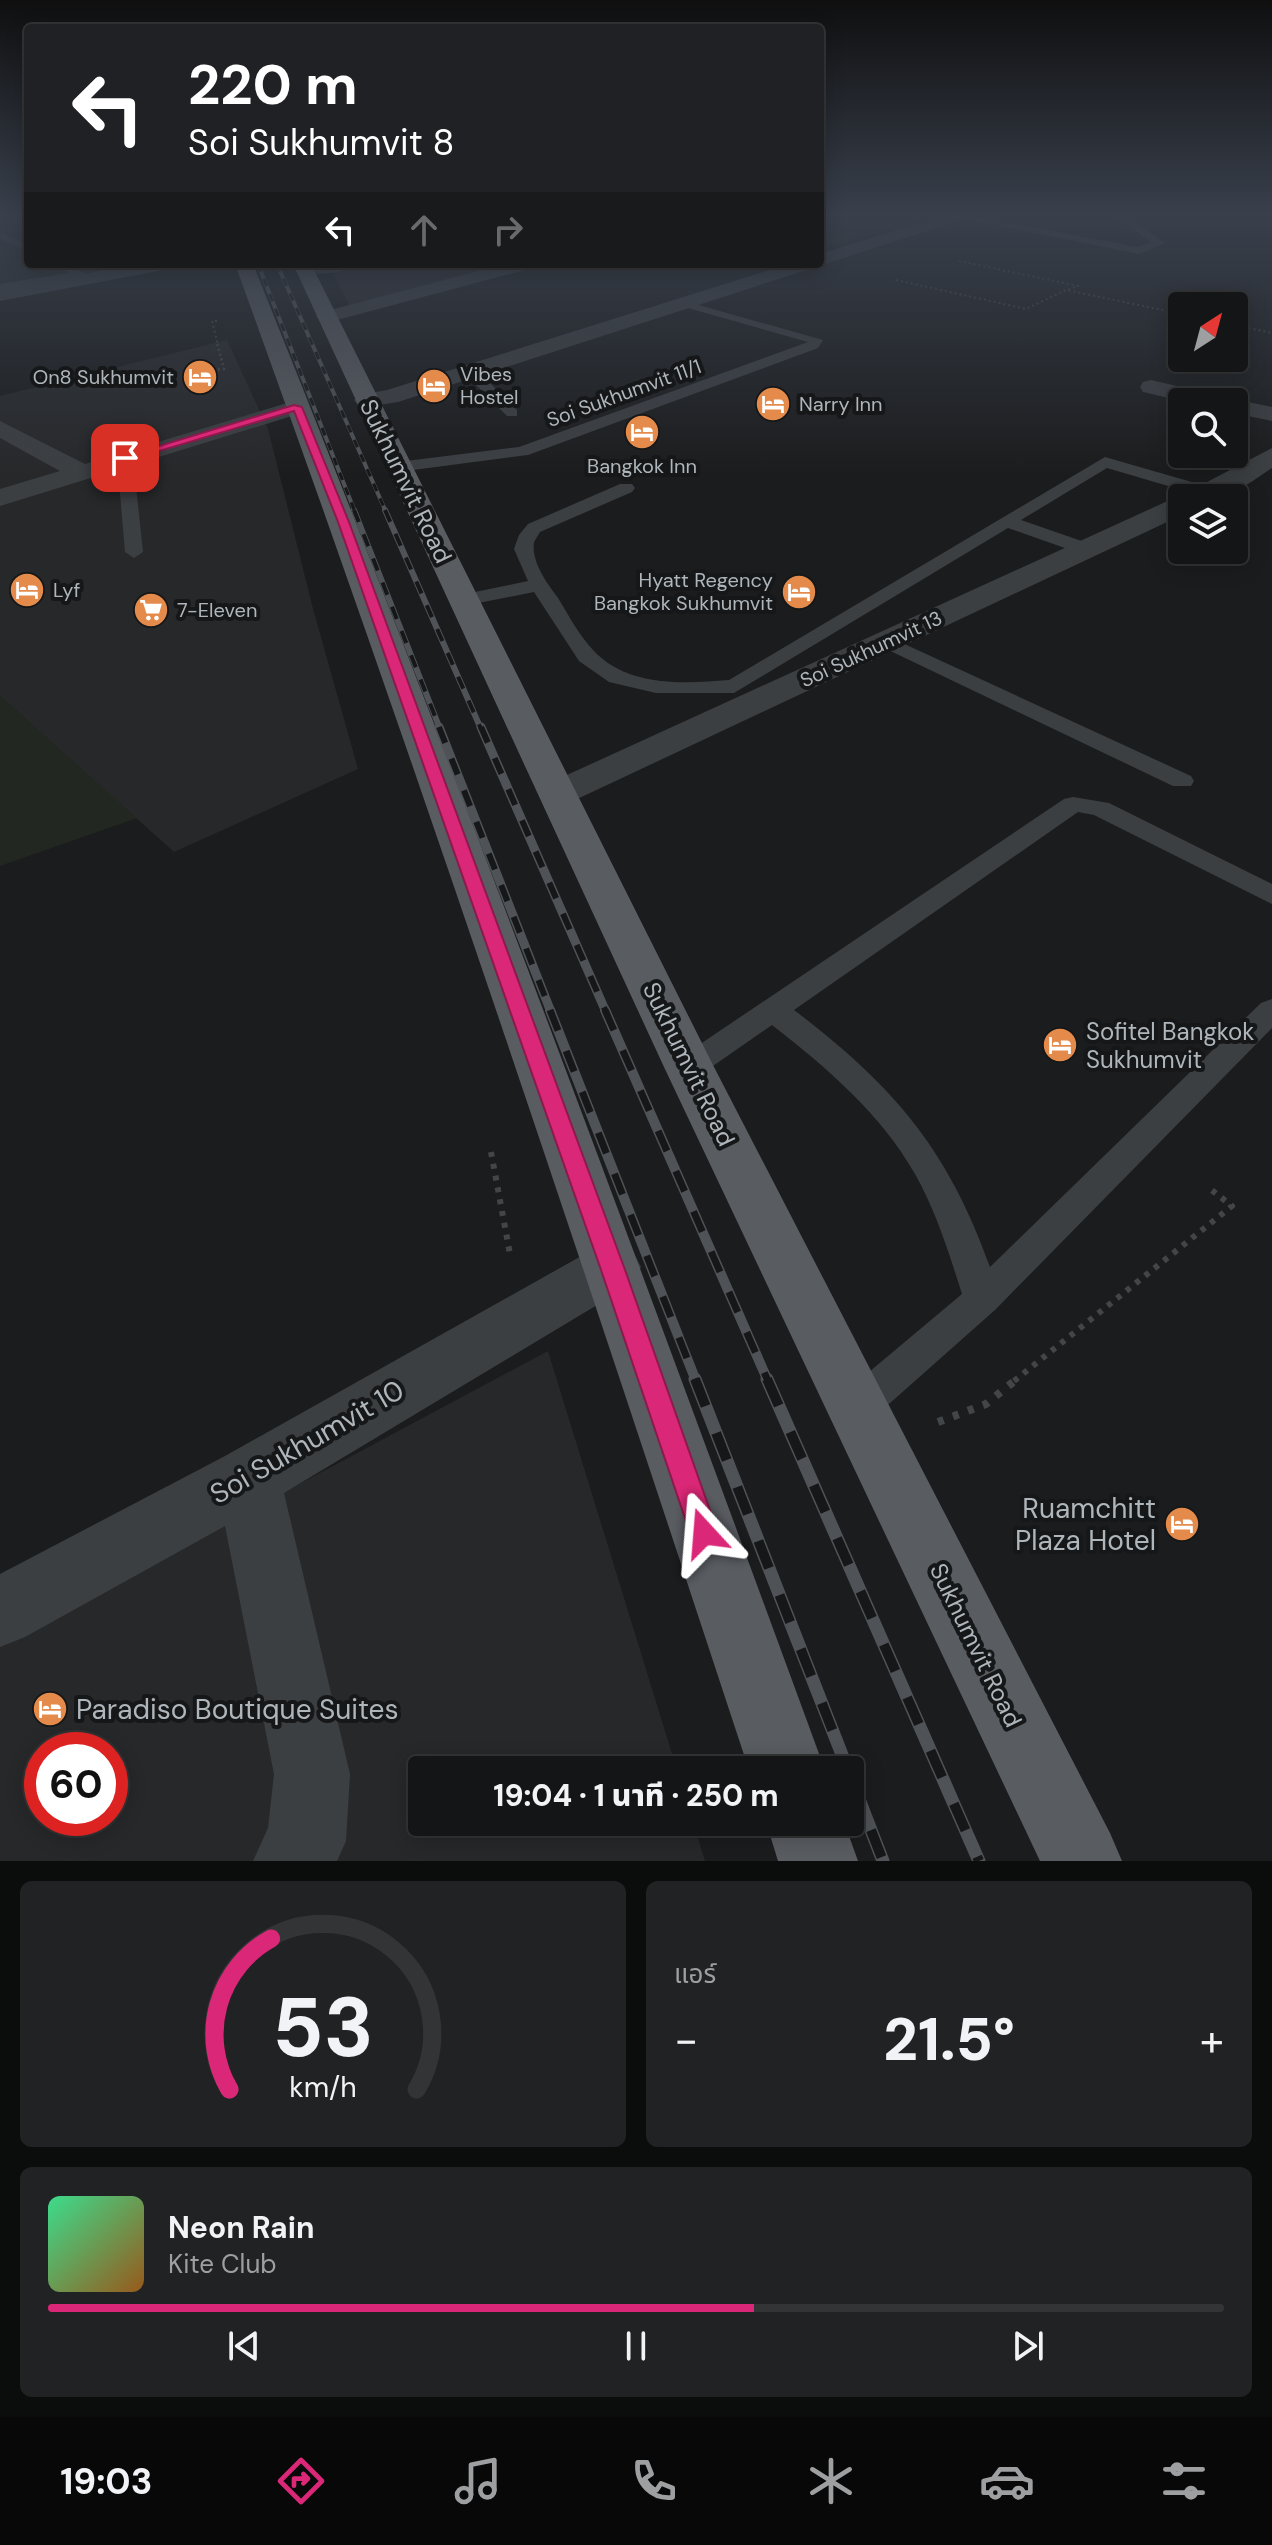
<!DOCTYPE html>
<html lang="th">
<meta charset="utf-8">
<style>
:root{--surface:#141516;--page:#212223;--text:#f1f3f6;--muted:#9d9fa1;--line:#333435;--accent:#db2777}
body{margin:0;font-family:"DM Sans","Noto Sans Thai",sans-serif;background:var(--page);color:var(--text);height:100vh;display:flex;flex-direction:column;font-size:30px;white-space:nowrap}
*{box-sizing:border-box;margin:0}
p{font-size:26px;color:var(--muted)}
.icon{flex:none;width:44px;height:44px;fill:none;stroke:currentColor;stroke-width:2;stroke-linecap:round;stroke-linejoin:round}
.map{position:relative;height:1861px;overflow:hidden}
.panel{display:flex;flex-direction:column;gap:20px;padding:20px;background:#0b0c0c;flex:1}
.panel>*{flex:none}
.guide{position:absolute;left:24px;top:24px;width:800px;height:244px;border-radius:8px;box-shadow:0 4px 20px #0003,0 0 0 2px var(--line);background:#202124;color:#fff;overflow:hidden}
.needle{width:52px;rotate:36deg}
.tools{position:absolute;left:1168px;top:292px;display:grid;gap:16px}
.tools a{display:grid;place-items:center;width:80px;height:80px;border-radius:8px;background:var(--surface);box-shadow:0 4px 20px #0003,0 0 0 2px var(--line);font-size:40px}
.speed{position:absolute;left:24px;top:1732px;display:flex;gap:16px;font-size:40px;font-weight:700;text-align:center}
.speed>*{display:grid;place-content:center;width:104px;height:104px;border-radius:50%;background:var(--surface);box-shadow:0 4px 20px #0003,0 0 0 2px var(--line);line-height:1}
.speed .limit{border:12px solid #d22;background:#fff;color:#111}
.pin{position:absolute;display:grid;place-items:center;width:68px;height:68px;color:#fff;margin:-34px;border-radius:16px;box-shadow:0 4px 12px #0006}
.me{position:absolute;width:88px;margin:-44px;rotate:341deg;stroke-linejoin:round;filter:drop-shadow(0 0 6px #0008)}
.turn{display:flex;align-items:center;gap:28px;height:168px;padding:0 32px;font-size:36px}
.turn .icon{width:104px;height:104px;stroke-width:2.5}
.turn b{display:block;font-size:56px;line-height:68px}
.lanes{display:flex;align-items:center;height:76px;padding:0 32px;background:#0003;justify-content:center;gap:40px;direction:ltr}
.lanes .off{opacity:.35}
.big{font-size:60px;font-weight:800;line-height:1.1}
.panel .widget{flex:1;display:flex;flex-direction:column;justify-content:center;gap:12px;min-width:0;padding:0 28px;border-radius:12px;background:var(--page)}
.panel .dial{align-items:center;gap:0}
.dial svg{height:208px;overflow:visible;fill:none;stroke:var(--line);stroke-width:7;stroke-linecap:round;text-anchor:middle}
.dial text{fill:var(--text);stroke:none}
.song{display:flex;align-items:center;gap:24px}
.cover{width:96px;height:96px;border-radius:12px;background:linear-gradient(135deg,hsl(150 70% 55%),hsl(30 70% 35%))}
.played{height:8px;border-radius:4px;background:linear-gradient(90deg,var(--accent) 60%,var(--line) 60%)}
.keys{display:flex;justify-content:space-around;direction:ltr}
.heat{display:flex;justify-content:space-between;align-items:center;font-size:44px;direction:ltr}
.panel .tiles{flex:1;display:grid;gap:20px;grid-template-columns:1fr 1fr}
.widget:last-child{grid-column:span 2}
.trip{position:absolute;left:408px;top:1756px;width:456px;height:80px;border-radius:8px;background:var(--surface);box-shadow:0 4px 20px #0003,0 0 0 2px var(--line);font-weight:800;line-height:80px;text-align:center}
.tab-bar{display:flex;height:128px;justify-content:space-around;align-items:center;background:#080809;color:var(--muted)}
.tab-bar .icon{width:56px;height:56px}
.tab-bar .active{color:var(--accent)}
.tab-bar b{font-size:36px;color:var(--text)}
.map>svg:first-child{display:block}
</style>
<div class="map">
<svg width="1272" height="1861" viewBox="0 0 1272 1861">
<rect width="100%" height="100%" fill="#1b1c1d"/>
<!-- built -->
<g fill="#27282a" fill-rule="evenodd">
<path d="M 0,216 L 28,216 L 28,264 L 158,264 L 0,292 Z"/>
<path d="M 328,264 L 537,264 L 353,312 Z"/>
<path d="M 227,340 L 268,429 L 312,605 L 358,769 L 174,852 L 0,696 L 0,396 Z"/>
<path d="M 548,1351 L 677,1770 L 422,1770 L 422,1822 L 693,1822 L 705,1861 L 0,1861 L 0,1644 ZM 42,1750 L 110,1750 L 110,1818 L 42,1818 Z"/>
</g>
<!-- green -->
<g fill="#222821">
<path d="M 820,216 L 928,216 L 820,250 Z"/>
<path d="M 0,696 L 137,818 L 0,866 Z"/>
</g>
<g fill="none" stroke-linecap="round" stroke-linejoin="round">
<!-- path-far3 -->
<g stroke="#424649" stroke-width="2" stroke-dasharray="2 3" stroke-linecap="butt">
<path d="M 959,261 L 1078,286 L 1067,290"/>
<path d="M 896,280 L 1026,309 L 1066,290 L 1182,314"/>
<path d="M 217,321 L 212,321 L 218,345"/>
<path d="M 1234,325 L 1272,333"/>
</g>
<!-- path-far2 -->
<path stroke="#424649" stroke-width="3" stroke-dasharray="2 3" stroke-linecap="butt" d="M 213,370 L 224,369 L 217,343"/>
<!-- path-far1 -->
<g stroke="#424649" stroke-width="6" stroke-dasharray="5 7" stroke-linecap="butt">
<path d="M 491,1152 L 510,1254"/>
<path d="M 1014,1381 L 1232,1206 L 1209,1188"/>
</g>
<!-- path -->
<g stroke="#424649" stroke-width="8" stroke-dasharray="6 10" stroke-linecap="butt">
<path d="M 938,1422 L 986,1404 L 1017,1379"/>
<path d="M 802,1472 L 816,1467"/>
</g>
<!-- lane -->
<g fill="#3c3f42" fill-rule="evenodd">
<path d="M 951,216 L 972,216 L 1138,247 L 1151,242 L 1113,216 L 1125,216 L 1165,243 L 1139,254 Z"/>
<path d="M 0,232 L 28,244 L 28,251 L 0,239 Z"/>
<path d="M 54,264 L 69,264 L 86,274 L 0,292 L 0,284 L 68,273 Z"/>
<path d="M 681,300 L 823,340 L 818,348 L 528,455 L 398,472 L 390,467 L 398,462 L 519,447 L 808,342 L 681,306 Z"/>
<path d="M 469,366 L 474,367 L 517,410 L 517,416 L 507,416 L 464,373 L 462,370 Z"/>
<path d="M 125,453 L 133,458 L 143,552 L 134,558 L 125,552 L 117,458 Z"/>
<path d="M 1105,457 L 1216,489 L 1219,493 L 1209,498 L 1107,468 L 1021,520 L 1093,545 L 1095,549 L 1093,553 L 1079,553 L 1008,528 L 734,693 L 656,693 L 609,682 L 579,661 L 534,592 L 463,606 L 453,600 L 456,596 L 528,581 L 514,549 L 519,535 L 528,524 L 620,484 L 632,484 L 635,488 L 632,492 L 540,532 L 534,542 C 531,562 547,583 558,598 C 569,616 579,635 593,650 C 627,687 683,684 729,680 Z"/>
<path d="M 887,636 L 1191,776 L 1194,781 L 1191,786 L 1173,786 L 880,646 L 877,642 L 880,638 Z"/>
<path d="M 1073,797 L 1109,803 L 1272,884 L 1272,904 L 1094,815 L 1078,812 L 794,1010 C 893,1085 948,1149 990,1267 L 1261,1003 L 1272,999 L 1272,1028 L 995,1310 L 872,1419 L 858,1424 L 844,1419 L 838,1406 L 844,1393 L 962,1294 C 949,1253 936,1211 915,1174 C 881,1114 826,1067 772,1025 L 700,1075 L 689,1079 L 678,1075 L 673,1067 L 678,1059 L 1064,799 Z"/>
</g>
<!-- street -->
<g fill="#3c3f42" fill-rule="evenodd">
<path d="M 942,216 L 966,216 L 964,219 L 398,402 L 366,407 L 358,405 L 354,400 L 358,395 L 387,390 L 789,264 L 820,264 L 820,254 Z"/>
<path d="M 138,264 L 177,264 L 168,269 L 0,301 L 0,289 Z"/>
<path d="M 298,264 L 357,264 C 347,274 305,278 295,268 Z"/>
<path d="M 505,264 L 535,264 L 532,268 L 326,323 L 316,317 L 319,313 Z"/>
<path d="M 1151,380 L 1225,397 L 1228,400 L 1234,399 L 1272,407 L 1272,421 L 1234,413 L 1234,402 L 1186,402 L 1143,392 L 1140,387 L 1143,382 Z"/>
<path d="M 297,400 L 305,402 L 309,407 L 305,412 L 0,506 L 0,489 L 60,471 L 0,438 L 0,421 L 85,464 Z"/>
<path d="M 1272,448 L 1272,468 C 1234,494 1228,498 1182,498 L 1182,515 L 573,801 L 559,805 L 545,801 L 540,793 L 545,785 L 1172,499 L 1185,497 L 1188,492 Z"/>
<path d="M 612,1243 L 632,1250 L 641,1267 L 632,1284 L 284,1493 L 350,1774 L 346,1841 L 337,1861 L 253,1861 L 268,1828 L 274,1774 L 225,1526 L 25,1637 L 0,1647 L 0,1574 L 225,1456 L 592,1250 Z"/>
</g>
<!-- primary -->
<g fill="#595c61" fill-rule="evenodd">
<path d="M 235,264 L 253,264 C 454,762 640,1266 825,1770 L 749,1770 C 583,1266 416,762 235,264 Z"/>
<path d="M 293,264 L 311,264 L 714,1067 L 1110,1833 L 1122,1861 L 1040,1861 L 664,1067 Z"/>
<path d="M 766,1822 L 844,1822 L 858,1861 L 778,1861 Z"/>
</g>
<!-- rail-far4 casing -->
<g stroke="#4f5357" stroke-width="4">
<g id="rail-far4">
<path d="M 258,264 L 355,512"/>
<path d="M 277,264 L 386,512"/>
</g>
</g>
<!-- rail-far3 casing -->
<g stroke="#4f5357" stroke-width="6">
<g id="rail-far3">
<path d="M 354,510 L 440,729"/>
<path d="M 385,510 L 481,729"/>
</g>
</g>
<!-- rail-far2 casing -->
<g stroke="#4f5357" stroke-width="9">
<g id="rail-far2">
<path d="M 439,727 L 551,1012"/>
<path d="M 481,727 L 606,1012"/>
</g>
</g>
<!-- rail-far1 casing -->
<g stroke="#4f5357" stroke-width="10">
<g id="rail-far1">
<path d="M 550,1010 L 696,1381"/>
<path d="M 605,1010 L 768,1381"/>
</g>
</g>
<!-- rail casing -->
<g stroke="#4f5357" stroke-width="13">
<g id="rail">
<path d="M 695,1379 L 848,1770"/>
<path d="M 767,1379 L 979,1861"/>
<path d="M 850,1776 L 883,1861"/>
</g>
</g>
<!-- rail-far4 -->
<use href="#rail-far4" stroke="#161718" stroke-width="3" stroke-dasharray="8" stroke-linecap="butt"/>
<!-- rail-far3 -->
<use href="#rail-far3" stroke="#161718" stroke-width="4" stroke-dasharray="13" stroke-linecap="butt"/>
<!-- rail-far2 -->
<use href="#rail-far2" stroke="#161718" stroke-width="6" stroke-dasharray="17" stroke-linecap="butt"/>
<!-- rail-far1 -->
<use href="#rail-far1" stroke="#161718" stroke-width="7" stroke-dasharray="22" stroke-linecap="butt"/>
<!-- rail -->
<use href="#rail" stroke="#161718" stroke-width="10" stroke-dasharray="29" stroke-linecap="butt"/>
</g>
<!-- sky -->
<linearGradient id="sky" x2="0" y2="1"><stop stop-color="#0f0f10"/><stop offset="0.45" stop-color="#39404c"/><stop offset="1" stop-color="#39404c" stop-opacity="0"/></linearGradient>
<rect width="1272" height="476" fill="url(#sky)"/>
<!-- route -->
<path fill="#db2777" stroke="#8e194d" stroke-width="2" d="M 294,405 L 302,407 L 349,522 L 624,1267 L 718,1533 L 714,1543 L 704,1547 L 694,1543 L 690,1533 L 600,1267 L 338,522 L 294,411 L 129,460 L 120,458 Z"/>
<!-- icons -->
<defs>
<g id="hotel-disc" transform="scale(1.8)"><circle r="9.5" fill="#e48b4c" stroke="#161718"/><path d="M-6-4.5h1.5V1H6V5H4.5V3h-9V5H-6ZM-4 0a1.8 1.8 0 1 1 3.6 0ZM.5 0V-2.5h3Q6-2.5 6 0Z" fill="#fff"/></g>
<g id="supermarket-disc" transform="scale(1.8)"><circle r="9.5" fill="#e48b4c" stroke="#161718"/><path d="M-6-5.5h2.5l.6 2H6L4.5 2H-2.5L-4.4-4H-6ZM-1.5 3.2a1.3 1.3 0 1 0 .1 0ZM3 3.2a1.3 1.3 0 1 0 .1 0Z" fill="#fff"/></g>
</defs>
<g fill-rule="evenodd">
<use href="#hotel-disc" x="200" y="377"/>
<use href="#hotel-disc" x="434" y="386"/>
<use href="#hotel-disc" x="773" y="404"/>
<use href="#hotel-disc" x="642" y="432"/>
<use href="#hotel-disc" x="27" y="590"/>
<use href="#hotel-disc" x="799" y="592"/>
<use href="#supermarket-disc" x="151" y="610"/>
<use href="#hotel-disc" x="1060" y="1045"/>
<use href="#hotel-disc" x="1182" y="1524"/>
<use href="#hotel-disc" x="50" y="1709"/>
</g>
<g text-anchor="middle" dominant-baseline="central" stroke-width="8" stroke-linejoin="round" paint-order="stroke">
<!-- far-poi labels -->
<g font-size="20" fill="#afb6bb" stroke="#161718" text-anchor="start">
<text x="460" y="374">Vibes<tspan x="460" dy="23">Hostel</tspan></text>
<text x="174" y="377" text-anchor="end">On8 Sukhumvit</text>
<text x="799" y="404">Narry Inn</text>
<text x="642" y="466" text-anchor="middle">Bangkok Inn</text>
<text x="773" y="580" text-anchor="end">Hyatt Regency<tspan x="773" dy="23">Bangkok Sukhumvit</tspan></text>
<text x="53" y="590">Lyf</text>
<text x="177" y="610">7-Eleven</text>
</g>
<!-- far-street labels -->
<g font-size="20" fill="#afb6bb" stroke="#161718">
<text transform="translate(624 393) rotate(-20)">Soi Sukhumvit 11/1</text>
<text transform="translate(871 649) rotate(-25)">Soi Sukhumvit 13</text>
</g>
<!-- street labels -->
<g font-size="24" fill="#afb6bb" stroke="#161718">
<text transform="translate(406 481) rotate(64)">Sukhumvit Road</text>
<text transform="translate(689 1064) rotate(64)">Sukhumvit Road</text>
<text transform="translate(976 1645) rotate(64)">Sukhumvit Road</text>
</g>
<!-- poi labels -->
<g font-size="24" fill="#afb6bb" stroke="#161718" text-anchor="start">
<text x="1086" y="1031">Sofitel Bangkok<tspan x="1086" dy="28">Sukhumvit</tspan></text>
</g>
<!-- near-street labels -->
<g font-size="28" fill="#afb6bb" stroke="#161718">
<text transform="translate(307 1442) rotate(-30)">Soi Sukhumvit 10</text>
</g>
<!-- near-poi labels -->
<g font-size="28" fill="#afb6bb" stroke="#161718" text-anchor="end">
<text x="1156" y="1508">Ruamchitt<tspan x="1156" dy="32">Plaza Hotel</tspan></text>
<text x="76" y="1709" text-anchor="start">Paradiso Boutique Suites</text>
</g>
</g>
</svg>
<div class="tools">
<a><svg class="needle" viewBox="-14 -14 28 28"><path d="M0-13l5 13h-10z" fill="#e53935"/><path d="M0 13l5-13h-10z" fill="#9d9fa1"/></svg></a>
<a><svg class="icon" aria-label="search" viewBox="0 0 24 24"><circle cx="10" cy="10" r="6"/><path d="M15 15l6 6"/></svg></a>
<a><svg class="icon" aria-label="layers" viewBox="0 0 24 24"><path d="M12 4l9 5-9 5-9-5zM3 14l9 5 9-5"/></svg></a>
</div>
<div class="speed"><div class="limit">60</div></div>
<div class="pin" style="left:125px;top:458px;background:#d93025"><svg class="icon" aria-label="arrive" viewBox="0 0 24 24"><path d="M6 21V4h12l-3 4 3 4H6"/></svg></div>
<svg class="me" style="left:704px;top:1533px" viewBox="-20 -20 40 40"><path d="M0-17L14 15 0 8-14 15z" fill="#db2777" stroke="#fff" stroke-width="4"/></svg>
<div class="trip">19:04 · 1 นาที · 250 m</div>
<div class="guide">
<div class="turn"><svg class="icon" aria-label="left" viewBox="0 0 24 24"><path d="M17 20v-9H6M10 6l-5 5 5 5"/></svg><div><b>220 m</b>Soi Sukhumvit 8</div></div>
<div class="lanes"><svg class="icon" aria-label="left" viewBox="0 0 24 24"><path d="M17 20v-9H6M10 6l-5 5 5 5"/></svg><svg class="icon off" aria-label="ahead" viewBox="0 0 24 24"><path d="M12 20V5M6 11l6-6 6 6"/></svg><svg class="icon off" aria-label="right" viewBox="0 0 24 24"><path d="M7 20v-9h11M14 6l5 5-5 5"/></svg></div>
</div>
</div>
<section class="panel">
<div class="tiles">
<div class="widget dial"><svg viewBox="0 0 100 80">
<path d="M14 69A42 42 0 1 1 86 69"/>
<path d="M14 69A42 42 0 0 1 30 11" stroke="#db2777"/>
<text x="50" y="56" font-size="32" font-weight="700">53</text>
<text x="50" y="72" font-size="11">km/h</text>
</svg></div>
<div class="widget"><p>แอร์</p>
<div class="heat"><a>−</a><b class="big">21.5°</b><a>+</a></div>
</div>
<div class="widget">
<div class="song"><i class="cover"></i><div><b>Neon Rain</b><p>Kite Club</p></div></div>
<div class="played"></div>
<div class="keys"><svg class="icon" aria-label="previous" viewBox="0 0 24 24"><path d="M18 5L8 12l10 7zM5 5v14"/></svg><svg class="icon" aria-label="pause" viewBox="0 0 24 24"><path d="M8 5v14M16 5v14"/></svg><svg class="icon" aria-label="next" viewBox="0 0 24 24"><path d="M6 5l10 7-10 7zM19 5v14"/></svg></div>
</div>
</div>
</section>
<nav class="tab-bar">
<b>19:03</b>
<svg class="icon active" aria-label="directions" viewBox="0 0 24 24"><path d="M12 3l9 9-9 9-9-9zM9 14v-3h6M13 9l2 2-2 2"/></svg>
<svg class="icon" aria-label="music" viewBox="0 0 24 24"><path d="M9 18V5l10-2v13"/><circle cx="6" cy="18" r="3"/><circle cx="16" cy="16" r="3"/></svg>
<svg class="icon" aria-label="phone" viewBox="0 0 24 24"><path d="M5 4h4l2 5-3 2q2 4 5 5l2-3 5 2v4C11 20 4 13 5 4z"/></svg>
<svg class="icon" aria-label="climate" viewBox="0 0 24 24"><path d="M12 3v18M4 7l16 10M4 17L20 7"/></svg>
<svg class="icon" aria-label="car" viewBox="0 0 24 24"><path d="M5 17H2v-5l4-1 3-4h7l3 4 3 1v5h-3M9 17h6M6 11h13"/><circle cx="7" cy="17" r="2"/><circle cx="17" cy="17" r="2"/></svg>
<svg class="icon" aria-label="filters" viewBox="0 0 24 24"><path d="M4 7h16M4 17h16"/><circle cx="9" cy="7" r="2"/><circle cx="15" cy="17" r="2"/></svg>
</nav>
